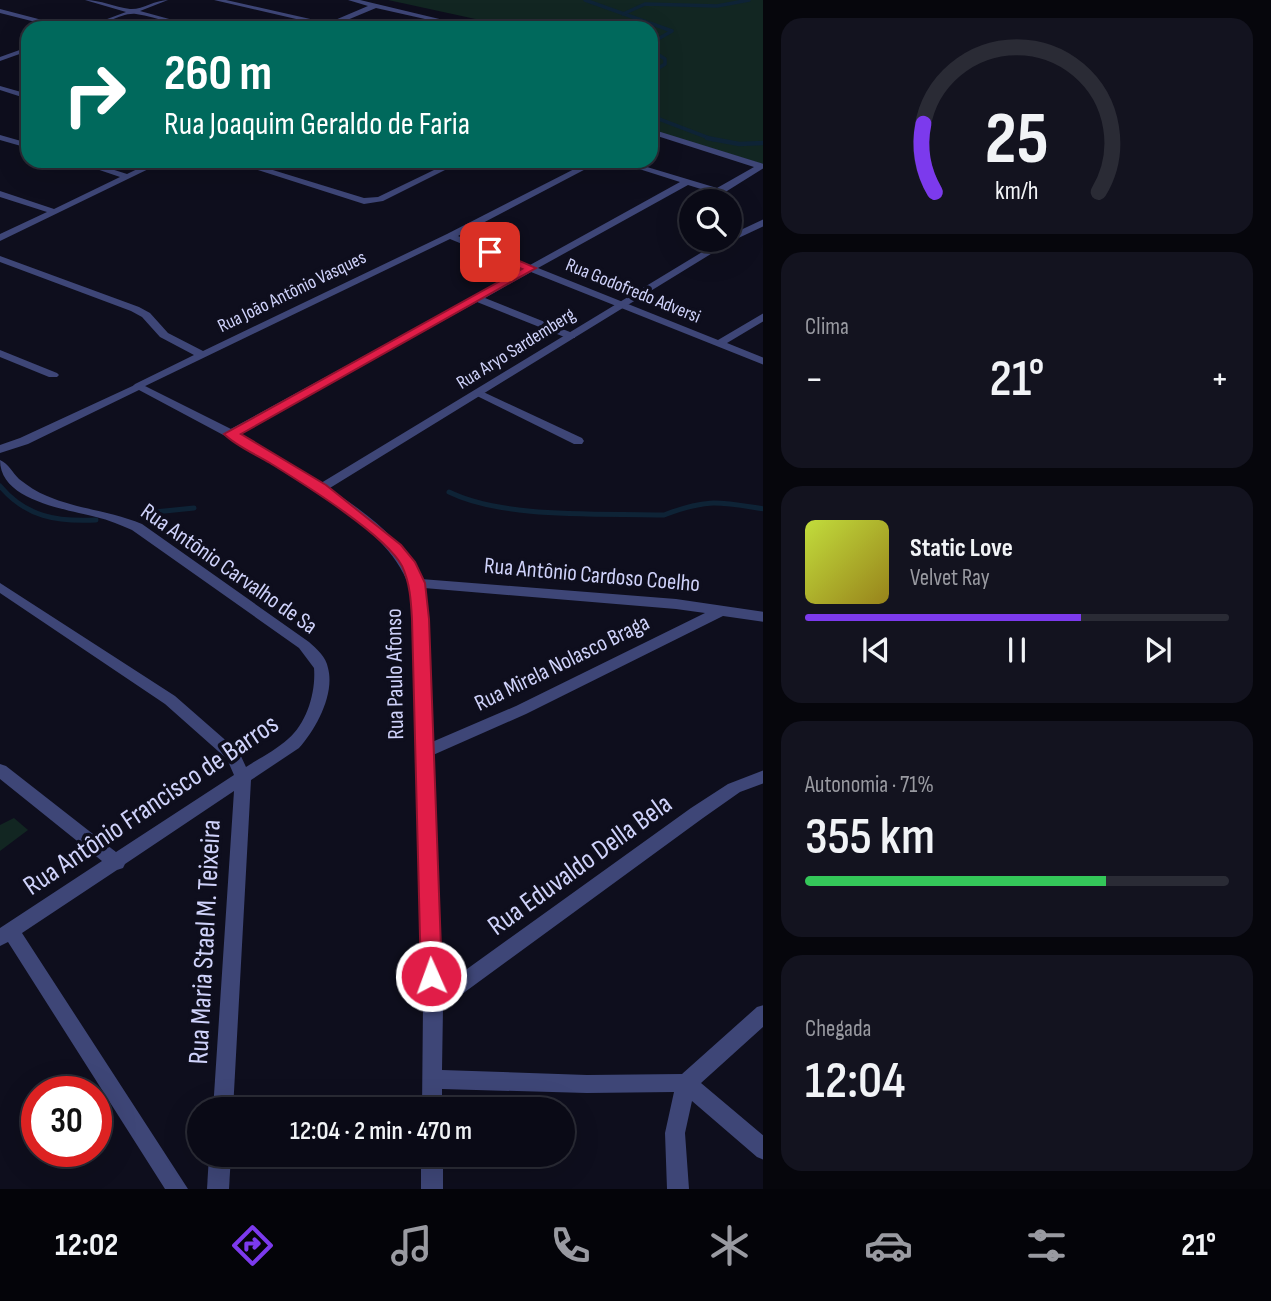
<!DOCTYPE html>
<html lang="pt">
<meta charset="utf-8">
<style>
:root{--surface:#0a0a16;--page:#13131f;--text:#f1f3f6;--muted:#999aa1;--line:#2a2b35;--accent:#7c3aed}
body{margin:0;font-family:"Sofia Sans Condensed",sans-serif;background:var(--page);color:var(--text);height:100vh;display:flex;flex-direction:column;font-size:26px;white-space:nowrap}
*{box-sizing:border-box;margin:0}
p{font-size:23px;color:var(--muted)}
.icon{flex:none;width:38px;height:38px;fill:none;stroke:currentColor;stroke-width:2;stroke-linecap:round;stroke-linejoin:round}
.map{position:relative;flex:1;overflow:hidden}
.details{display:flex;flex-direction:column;gap:18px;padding:18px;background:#06060c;width:508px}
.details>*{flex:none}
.top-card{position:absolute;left:21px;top:21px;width:637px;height:147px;border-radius:21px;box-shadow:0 7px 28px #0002,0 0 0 2px var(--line);background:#00695c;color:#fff;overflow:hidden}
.buttons{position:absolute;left:679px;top:189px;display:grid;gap:14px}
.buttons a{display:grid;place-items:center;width:63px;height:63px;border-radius:50%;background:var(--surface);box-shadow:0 7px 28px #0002,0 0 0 2px var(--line);font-size:35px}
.speed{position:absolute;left:21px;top:1076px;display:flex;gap:14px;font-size:35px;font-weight:700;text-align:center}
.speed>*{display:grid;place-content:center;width:91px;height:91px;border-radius:50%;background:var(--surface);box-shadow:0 7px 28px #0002,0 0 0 2px var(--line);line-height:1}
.speed .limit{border:10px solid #d22;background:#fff;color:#111}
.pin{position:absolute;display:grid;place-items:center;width:60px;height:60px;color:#fff;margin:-30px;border-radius:14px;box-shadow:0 4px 10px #0006}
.me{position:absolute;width:77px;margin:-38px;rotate:358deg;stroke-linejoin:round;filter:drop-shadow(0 0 5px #0008)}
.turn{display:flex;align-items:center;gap:24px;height:147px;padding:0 28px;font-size:32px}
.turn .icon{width:91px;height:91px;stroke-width:2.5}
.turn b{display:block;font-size:49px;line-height:60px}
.big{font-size:52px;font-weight:600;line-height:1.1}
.details .widget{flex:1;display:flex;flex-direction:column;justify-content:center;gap:10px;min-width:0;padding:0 24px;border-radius:21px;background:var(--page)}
.details .dial{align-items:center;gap:0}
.dial svg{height:182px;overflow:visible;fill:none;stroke:var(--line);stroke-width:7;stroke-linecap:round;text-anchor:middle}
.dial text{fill:var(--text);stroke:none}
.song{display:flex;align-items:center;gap:21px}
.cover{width:84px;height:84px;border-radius:10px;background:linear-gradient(135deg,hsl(70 70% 55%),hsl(50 70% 35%))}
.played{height:7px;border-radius:4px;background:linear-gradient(90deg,var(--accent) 65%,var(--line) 65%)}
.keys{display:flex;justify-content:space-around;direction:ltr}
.heat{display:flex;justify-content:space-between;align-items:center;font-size:38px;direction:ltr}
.charge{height:10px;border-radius:5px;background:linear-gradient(90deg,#34c759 71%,var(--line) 0)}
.trip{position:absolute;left:187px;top:1097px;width:388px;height:70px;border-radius:35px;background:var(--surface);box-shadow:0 7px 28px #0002,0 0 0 2px var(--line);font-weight:600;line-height:70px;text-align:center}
.dock{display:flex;height:112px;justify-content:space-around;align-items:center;background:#040409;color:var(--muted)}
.dock .icon{width:49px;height:49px}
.dock .active{color:var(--accent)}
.dock b{font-size:32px;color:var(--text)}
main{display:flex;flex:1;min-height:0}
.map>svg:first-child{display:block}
</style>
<main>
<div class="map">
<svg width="764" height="1189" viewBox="0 0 764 1189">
<rect width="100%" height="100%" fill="#0e0e1d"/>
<!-- green -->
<g fill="#122622">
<path d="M 388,0 L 763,0 L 763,164 L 651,130 L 651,28 L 517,28 Z"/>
<path d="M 14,818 L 28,830 L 0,851 L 0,825 Z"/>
</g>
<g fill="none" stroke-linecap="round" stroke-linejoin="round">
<!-- stream-far2 -->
<g stroke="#0e2336" stroke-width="3.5">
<path d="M 585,0 L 672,31 L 651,43"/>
<path d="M 623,14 L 645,4 L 717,6 L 749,0"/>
<path d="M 651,50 L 665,59 L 665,64 L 651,73"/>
<path d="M 651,102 L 655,105 L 659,119 L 714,140"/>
</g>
<!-- stream-far1 -->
<path stroke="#0e2336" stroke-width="4.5" d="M 707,138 L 739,144 L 764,143"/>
<!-- stream -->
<g stroke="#0e2336" stroke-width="5">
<path d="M 0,486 C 26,517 57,522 96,520"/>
<path d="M 449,492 C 504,519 601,513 664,515 C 708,498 719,502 764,509"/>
<path d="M 145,513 L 194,508"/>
</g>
<!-- minor -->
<g fill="#3e4677" fill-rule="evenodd">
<path d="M 85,0 C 101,0 114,7 130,9 C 142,10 155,0 168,0 L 140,11 L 202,28 C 179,28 159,17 136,14 C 121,12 101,28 83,28 L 126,12 Z"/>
<path d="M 214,0 L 226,0 L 328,23 L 368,6 L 348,0 L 360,0 L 477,28 L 465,28 L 376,8 L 328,28 L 319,28 L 322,25 Z"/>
<path d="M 0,9 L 69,27 L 70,28 L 59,28 L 0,13 Z"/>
<path d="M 28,47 L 28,51 L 0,61 L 0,57 Z"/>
<path d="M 0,86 L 28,94 L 28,99 L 0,90 Z"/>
<path d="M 651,129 L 764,164 L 764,168 L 727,191 L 717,194 L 688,185 L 538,268 L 718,340 L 764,313 L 764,321 L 727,343 L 764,358 L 764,365 L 531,272 L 485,298 L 575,334 L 575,338 L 567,338 L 477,302 L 231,438 L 227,437 L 225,434 L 227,431 L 523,269 L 450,239 L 139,389 L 133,386 L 135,384 L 194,355 L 160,337 L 142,317 L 131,311 L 0,262 L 0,256 L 139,307 L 150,313 L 168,333 L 203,351 L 447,234 L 590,161 L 601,161 L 458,236 L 530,265 L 680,182 L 614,161 L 627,161 L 717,188 L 754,167 L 651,134 Z"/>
<path d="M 0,135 L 28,143 L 28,148 L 0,140 Z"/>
<path d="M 73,161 L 86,161 L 127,174 L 154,161 L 165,161 L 0,241 L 0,234 L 47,212 L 0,197 L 0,191 L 54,209 L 120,177 Z"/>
<path d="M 230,161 L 243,161 L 364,198 L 378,197 L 434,170 L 405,161 C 416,161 433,167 440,166 C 448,166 453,161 463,161 L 383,201 L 364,204 Z"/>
<path d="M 0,350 L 57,373 L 59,375 L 57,377 L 49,377 L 0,357 Z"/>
<path d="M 479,390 L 582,438 L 584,441 L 582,444 L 574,444 L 475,395 L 473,393 Z"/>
<path d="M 0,460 C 9,464 12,472 19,479 C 28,486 37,492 47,496 C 77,509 111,511 142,524 L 309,642 C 317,649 326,657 328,668 C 335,694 316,729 299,748 L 251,780 L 233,1110 L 213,1110 L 234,791 L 125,864 L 123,868 L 117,870 L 22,933 L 188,1189 L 165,1189 L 8,942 L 0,946 L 0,928 L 102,861 L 0,779 L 0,764 L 6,766 L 116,852 L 234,775 L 227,759 L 165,704 L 0,593 L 0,583 L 175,696 L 239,752 L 246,767 C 260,758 276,750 288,739 C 307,723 316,692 314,668 L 299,648 L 132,530 C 120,525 109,520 96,517 C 66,509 0,501 0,460 Z"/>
<path d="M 321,484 C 331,488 340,496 349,502 C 379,523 405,546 421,579 L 676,599 L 764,612 L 764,622 L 723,616 L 526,714 L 433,755 L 442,987 L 691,808 L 728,784 L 764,770 L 764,783 L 740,792 L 703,818 L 443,1008 L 442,1070 L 587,1075 L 682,1074 L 757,1007 L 764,1005 L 764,1026 L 701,1083 L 764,1136 L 764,1160 L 757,1157 L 692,1101 L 685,1133 L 689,1189 L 667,1189 L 665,1133 L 674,1092 L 587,1093 L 442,1089 L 442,1110 L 422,1110 L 423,1004 L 412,595 C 398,546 356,520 317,491 L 315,488 L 317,485 ZM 424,588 L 676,609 L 705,613 L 516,706 L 432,742 L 426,595 Z"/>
<path d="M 209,1155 L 231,1155 L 229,1189 L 207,1189 Z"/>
<rect x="421" y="1155" width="22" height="34"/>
</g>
<!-- tertiary -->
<path fill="#3e4677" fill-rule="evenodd" d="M 764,219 L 764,226 L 732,241 L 325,491 L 317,491 L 227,437 L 139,390 L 28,444 L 0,453 L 0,445 L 20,438 L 139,383 L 235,431 L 321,483 L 722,240 L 730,240 L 730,235 Z"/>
</g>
<!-- route -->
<path fill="#e11d48" stroke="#92132f" stroke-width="2" d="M 486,250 L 494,250 L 536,268 L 241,434 L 326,485 L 401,545 L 415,562 L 425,583 L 429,619 L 442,976 L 439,983 L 431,985 L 424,983 L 421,976 L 412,619 C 411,601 410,583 402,566 C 385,534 302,483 270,463 C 255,454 236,446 224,434 L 522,269 L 486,255 Z"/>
<g text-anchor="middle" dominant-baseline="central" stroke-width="7" stroke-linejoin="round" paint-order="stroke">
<!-- far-street labels -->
<g font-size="19" fill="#cfd2fa" stroke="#0e0e1d">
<text transform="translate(633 291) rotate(22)">Rua Godofredo Adversi</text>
<text transform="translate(292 292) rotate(-26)">Rua João Antônio Vasques</text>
<text transform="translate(516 349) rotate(-32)">Rua Aryo Sardemberg</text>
</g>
<!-- street labels -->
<g font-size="23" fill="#cfd2fa" stroke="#0e0e1d">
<text transform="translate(229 569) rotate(35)">Rua Antônio Carvalho de Sa</text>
<text transform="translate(592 575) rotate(5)">Rua Antônio Cardoso Coelho</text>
<text transform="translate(562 663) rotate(-26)">Rua Mirela Nolasco Braga</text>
<text transform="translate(395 674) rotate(-91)">Rua Paulo Afonso</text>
</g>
<!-- near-street labels -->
<g font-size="28" fill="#cfd2fa" stroke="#0e0e1d">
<text transform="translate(151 805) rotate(-34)">Rua Antônio Francisco de Barros</text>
<text transform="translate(580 865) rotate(-36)">Rua Eduvaldo Della Bela</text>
<text transform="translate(205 942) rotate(-87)">Rua Maria Stael M. Teixeira</text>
</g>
</g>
</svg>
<div class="buttons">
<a><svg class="icon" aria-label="search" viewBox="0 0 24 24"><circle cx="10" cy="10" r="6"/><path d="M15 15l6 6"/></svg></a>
</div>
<div class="speed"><div class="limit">30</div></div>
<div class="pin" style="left:490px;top:252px;background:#d93025"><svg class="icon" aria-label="arrive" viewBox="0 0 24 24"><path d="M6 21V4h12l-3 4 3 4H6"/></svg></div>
<svg class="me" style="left:431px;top:976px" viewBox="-20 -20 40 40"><circle r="17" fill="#e11d48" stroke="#fff" stroke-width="3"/><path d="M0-11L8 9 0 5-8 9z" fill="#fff"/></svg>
<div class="trip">12:04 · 2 min · 470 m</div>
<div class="top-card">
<div class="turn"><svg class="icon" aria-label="right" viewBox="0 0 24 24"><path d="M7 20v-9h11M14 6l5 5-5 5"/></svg><div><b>260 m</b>Rua Joaquim Geraldo de Faria</div></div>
</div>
</div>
<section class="details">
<div class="widget dial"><svg viewBox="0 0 100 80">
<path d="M14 69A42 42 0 1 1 86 69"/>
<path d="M14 69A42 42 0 0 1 9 39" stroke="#7c3aed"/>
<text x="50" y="56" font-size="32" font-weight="700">25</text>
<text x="50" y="72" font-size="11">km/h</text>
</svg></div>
<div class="widget"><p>Clima</p>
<div class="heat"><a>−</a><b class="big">21°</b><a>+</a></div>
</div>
<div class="widget">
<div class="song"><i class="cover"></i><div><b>Static Love</b><p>Velvet Ray</p></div></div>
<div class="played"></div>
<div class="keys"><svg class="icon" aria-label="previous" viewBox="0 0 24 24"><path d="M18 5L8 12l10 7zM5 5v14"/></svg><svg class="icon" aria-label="pause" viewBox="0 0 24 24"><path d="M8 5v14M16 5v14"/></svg><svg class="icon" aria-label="next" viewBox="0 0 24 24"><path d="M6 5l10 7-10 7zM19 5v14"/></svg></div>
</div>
<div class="widget"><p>Autonomia · 71%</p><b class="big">355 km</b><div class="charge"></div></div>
<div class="widget"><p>Chegada</p><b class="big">12:04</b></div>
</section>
</main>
<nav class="dock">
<b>12:02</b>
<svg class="icon active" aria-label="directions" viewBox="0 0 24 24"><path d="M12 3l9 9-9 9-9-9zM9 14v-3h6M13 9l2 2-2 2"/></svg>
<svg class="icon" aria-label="music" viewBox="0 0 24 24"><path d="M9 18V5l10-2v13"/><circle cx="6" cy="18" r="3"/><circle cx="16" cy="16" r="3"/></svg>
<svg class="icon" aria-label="phone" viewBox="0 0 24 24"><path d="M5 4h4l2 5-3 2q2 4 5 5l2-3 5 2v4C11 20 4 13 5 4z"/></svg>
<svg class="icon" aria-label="climate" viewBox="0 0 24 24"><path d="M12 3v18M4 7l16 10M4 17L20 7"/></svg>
<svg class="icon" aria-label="car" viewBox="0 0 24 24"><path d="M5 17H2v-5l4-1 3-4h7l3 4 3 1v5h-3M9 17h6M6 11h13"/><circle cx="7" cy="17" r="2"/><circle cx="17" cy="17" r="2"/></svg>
<svg class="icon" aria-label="filters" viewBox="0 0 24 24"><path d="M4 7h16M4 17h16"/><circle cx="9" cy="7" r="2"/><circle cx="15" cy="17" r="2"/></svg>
<b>21°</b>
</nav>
